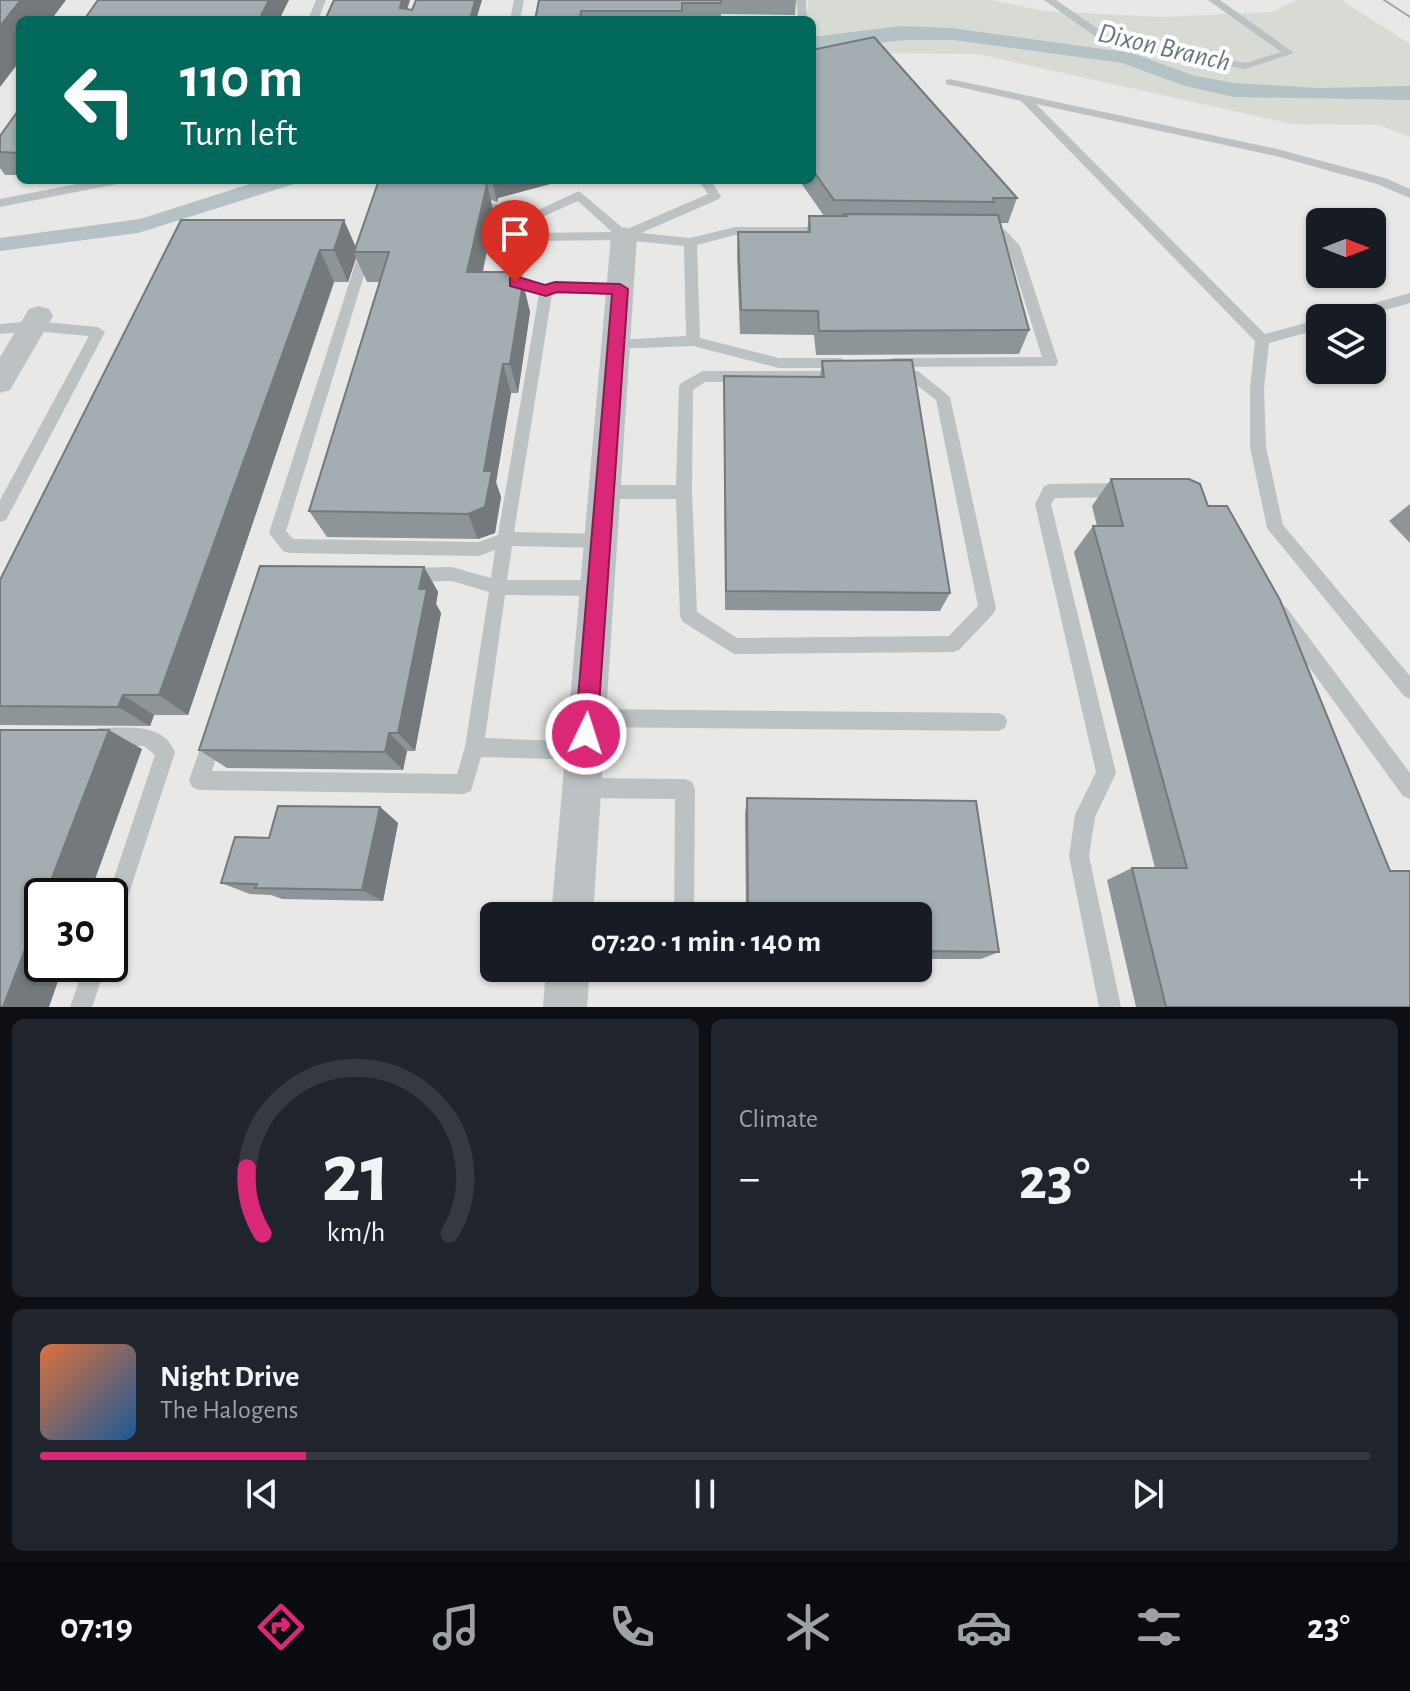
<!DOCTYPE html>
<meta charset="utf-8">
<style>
:root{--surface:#171b24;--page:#20242c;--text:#f1f3f6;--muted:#9ea1a6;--line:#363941;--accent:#db2777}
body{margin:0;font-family:"Alegreya Sans",sans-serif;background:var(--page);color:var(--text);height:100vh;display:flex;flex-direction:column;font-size:30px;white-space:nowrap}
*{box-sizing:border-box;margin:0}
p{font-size:26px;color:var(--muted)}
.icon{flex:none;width:44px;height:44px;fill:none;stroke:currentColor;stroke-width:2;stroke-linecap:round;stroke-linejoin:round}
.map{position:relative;height:1007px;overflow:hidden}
.side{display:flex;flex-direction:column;gap:12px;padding:12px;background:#0d0f14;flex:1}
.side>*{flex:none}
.hud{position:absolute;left:16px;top:16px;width:800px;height:168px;border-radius:12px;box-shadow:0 2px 6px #0004;background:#00695c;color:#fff;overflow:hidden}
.needle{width:52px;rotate:90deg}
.tools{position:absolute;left:1306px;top:208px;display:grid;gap:16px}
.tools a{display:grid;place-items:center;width:80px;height:80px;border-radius:12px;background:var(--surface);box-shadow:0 2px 6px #0004;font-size:40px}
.speed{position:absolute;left:24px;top:878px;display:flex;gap:16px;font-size:40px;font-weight:700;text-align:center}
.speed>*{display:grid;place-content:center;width:104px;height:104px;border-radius:50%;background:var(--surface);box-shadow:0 2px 6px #0004;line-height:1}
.speed .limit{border:4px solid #111;border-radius:12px;background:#fff;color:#111}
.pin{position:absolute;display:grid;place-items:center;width:68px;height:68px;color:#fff;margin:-82px -34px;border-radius:50% 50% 50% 0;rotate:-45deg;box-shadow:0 0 8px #0007}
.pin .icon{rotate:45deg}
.me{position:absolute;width:88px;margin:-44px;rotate:4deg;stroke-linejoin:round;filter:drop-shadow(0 0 6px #0008)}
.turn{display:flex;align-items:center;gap:28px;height:168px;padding:0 32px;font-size:36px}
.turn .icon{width:104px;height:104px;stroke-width:2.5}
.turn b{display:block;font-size:56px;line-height:68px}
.big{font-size:60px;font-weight:600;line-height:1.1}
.side .card{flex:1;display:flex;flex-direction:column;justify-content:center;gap:12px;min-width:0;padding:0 28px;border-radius:12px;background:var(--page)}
.side .dial{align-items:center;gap:0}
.dial svg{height:208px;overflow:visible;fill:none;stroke:var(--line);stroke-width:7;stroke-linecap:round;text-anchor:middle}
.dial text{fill:var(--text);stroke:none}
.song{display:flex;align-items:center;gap:24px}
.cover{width:96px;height:96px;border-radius:12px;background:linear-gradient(135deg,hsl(20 70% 55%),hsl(210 70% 35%))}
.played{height:8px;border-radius:4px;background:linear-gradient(90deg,var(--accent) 20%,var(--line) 20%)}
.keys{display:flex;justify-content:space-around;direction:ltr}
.heat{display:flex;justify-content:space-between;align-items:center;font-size:44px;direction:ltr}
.side .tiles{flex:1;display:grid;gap:12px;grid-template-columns:1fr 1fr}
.card:last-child{grid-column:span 2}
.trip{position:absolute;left:480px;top:902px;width:452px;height:80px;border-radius:12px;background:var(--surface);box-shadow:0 2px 6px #0004;font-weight:600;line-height:80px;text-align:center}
.menu{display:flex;height:128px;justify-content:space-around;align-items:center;background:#090b0e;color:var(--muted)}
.menu .icon{width:56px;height:56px}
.menu .active{color:var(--accent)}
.menu b{font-size:36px;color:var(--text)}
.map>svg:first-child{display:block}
</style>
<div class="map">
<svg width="1410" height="1007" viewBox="0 0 1410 1007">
<rect width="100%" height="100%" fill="#f7f7f4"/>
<!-- built -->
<path fill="#e8e8e7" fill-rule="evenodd" d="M 0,0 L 1410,0 L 1410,1007 L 0,1007 ZM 20,20 L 812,20 L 812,180 L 20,180 ZM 1320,222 L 1372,222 L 1372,274 L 1320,274 ZM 1320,318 L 1372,318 L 1372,370 L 1320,370 ZM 42,896 L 110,896 L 110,964 L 42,964 ZM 494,916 L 918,916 L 918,968 L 494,968 Z"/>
<!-- green -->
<path fill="#d7dbd4" d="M 808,0 L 991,0 L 1044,11 L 1163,17 L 1272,12 L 1296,0 L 1341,0 L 1410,44 L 1410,137 L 1379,125 L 1292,124 L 978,54 L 891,53 L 812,70 L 812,20 L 798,20 L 808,9 Z"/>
<!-- water -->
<g fill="#b5c2c5">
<path d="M 901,26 L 952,28 L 1132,53 L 1195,76 L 1234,83 L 1319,88 L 1410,86 L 1410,100 L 1234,97 L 1185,86 L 1122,63 L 953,40 L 906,40 L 812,50 L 812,37 Z"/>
<path d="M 262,180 L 307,180 L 138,233 L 0,251 L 0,238 L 140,219 Z"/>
</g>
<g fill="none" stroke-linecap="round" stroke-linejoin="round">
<!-- lane -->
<g fill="#bcc1c3" fill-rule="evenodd">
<path d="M 316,0 L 326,0 L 318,20 L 308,20 Z"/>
<path d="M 514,0 L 524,0 L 520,20 L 510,20 Z"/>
<path d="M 796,0 L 806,0 L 807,20 L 793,20 L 798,17 Z"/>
<path d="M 1044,0 L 1056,0 L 1104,33 L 1180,52 L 1246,63 L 1281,52 L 1208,0 L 1220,0 L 1294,53 L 1246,69 L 1180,58 L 1096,37 Z"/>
<path d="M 950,79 L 1277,149 L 1385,178 L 1410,189 L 1410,198 L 1377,184 L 1276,156 L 1036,104 L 1265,334 L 1320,319 L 1320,329 L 1269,343 L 1264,388 L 1266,447 L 1283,525 L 1410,676 L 1410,699 L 1404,696 L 1267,528 L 1250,447 L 1250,388 L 1255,341 L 1021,101 L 946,84 L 946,80 Z"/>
<path d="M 97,180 L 123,180 L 117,184 L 0,207 L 0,199 Z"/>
<path d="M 698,180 L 710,180 L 721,196 L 719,199 L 641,233 L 690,238 L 735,227 L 828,227 L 834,231 L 828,235 L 735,235 L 697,245 L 700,338 L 779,358 L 841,358 L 848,363 L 841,368 L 779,368 L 693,346 L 611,349 L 609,345 L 616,340 L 686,336 L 684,246 L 624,240 L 532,241 L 522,279 L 545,286 L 555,282 L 620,284 L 627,289 L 620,294 L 552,294 L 514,532 L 601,534 L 607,536 L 609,541 L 607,546 L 601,548 L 512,546 L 507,580 L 598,580 L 604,583 L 607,588 L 604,593 L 598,596 L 505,595 L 485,738 L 585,742 L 592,744 L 594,751 L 592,758 L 585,760 L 481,757 L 471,791 L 464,794 L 199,790 L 192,787 L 189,780 L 204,738 L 206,731 L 213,729 L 220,731 L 222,738 L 212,771 L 457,774 L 465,747 L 489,592 L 452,581 L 409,582 L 403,580 L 401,575 L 403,570 L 409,568 L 452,567 L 491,578 L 495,550 L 479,556 L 289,553 L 283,551 L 269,533 L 361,246 L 366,245 L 372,249 L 286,531 L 293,539 L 479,542 L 498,535 L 539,294 L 510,285 L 508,282 L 522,230 L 528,226 L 533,227 L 534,233 L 612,232 L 578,201 L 533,221 L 470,206 L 468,203 L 474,199 L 532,213 L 579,191 L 625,230 L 708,194 Z"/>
<path d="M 984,228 L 1005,230 L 1020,246 L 1058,362 L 1056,366 L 887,367 L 885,363 L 892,358 L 1042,357 L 1008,248 L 997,237 L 979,235 L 978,232 Z"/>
<path d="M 1410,293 L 1410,303 L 1357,318 L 1333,318 L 1335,314 Z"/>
<path d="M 33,321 L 98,327 L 105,332 L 6,520 L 0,522 L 0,500 L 89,336 L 33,331 L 0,334 L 0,324 Z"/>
<path d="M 897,370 L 918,371 L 950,397 L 996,608 L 993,614 L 959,650 L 953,652 L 734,654 L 683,622 L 680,616 L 676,499 L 605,499 L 599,497 L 597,492 L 599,487 L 605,485 L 676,485 L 679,387 L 681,383 L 703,371 L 842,371 L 849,376 L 842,381 L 705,382 L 693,390 L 692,492 L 697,612 L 737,638 L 949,636 L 978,606 L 936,400 L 910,380 L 892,379 L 890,375 Z"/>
<path d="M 1122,483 L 1128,485 L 1130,490 L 1128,495 L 1122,497 L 1055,498 L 1051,504 L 1116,773 L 1095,817 L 1089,856 L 1121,1007 L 1099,1007 L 1069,856 L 1075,815 L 1096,772 L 1035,504 L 1044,486 L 1050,484 Z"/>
<path d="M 1280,605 L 1286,607 L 1410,773 L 1410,799 L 1403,796 L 1274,619 L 1271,613 L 1274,607 Z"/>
<path d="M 587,709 L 998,713 L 1005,716 L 1007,722 L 1005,728 L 998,731 L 587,727 L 580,724 L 578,718 L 580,712 Z"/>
<path d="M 99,728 C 126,728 163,722 175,752 L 120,921 L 117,928 L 110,931 L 110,896 L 108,896 L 155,755 L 144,746 L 99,746 L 92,744 L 90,737 L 92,730 Z"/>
<path d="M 582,778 L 685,779 L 692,782 L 695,789 L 694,916 L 674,916 L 675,799 L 582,798 L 575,795 L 572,788 L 575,781 Z"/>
<path d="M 85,964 L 107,964 L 92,1007 L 70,1007 Z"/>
</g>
<!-- street -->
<g fill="#bcc1c3" fill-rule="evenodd">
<path d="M 624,227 L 633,230 L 637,236 L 593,916 L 551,916 L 611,236 L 615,230 Z"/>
<path d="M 39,306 L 49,309 L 53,316 L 10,390 L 0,393 L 0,357 L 29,309 Z"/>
<path d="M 546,968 L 590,968 L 587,1007 L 543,1007 Z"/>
</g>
<!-- tram -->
<path stroke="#9ea6a9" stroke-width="2" d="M 1384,0 L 1410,17"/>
</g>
<!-- wall -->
<g fill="#8d9598">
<path d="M 539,0 L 796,0 L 795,15 L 721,14 L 721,20 L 535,20 Z"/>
<path d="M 812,50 L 1017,198 L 1008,223 L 1000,223 L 1029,330 L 1019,354 L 816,355 L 814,335 L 740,334 L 737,256 L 738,232 L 807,232 L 809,216 L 824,216 L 799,180 L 812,180 Z"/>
<path d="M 20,108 L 20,175 L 5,175 L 0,168 L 0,136 Z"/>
<path d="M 379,180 L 565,180 L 498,198 L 497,202 L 491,200 L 494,215 L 483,272 L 521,282 L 530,312 L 518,393 L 511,393 L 496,482 L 501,497 L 495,533 L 478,539 L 327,537 L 309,511 L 379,282 L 367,282 L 356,258 L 348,282 L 334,282 L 188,715 L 154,715 L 150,726 L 0,725 L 0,580 L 181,220 L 356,246 Z"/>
<path d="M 822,361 L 950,593 L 940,611 L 725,610 L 724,376 L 820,377 Z"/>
<path d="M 1111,479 L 1410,1007 L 1136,1007 L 1107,880 L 1132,868 L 1155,868 L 1074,552 L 1093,526 L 1097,526 L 1092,506 Z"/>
<path d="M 1410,504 L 1410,543 L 1389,521 Z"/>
<path d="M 424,567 L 438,592 L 436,604 L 441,613 L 415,751 L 407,751 L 403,770 L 227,768 L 199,750 Z"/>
<path d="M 747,798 L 999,952 L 981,959 L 918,959 L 918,916 L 746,916 L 745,814 Z"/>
<path d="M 380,807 L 398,823 L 383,901 L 282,899 L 271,895 L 250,894 L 221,883 L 269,838 Z"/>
</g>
<!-- shaded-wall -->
<g fill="#73797c">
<path d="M 21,0 L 66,0 L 51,20 L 20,20 L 20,61 L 0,87 L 0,26 Z"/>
<path d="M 269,0 L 289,0 L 279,20 L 259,20 Z"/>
<path d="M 402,0 L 410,0 L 404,20 L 400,8 Z"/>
<path d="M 475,0 L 482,0 L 476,20 L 470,20 Z"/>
<path d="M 492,180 L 565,180 L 498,198 L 497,202 Z"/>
<path d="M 487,184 L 494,215 L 476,302 L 467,272 Z"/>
<path d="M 344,220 L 358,252 L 354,252 L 356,258 L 348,282 L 334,250 Z"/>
<path d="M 320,250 L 334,282 L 188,715 L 159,695 Z"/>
<path d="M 519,272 L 522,288 L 523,282 L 530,312 L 518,393 L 510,364 Z"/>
<path d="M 503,364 L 511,393 L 496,482 L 501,497 L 495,533 L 478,539 L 468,514 Z"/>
<path d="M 424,567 L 438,592 L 436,604 L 441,613 L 415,751 L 398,733 L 419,589 Z"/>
<path d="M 123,695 L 154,715 L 150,726 L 118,707 Z"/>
<path d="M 109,730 L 142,749 L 89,896 L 45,896 Z"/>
<path d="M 389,733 L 407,751 L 403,770 L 385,752 Z"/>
<path d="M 380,807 L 398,823 L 383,901 L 362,890 Z"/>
<path d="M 42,905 L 42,964 L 64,964 L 49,1007 L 3,1007 Z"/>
</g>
<!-- building -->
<g fill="#a4adb1" stroke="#73797c" stroke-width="2">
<path d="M 0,0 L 21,0 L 0,26 Z"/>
<path d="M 98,0 L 269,0 L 259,20 L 84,20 Z"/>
<path d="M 334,0 L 402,0 L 400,8 L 412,10 L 416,0 L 475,0 L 470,20 L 325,20 Z"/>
<path d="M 539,0 L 721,0 L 721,3 L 682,3 L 682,11 L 581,11 L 580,20 L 535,20 Z"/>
<path d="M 874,37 L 1017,198 L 993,198 L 994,202 L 834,200 L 812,169 L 812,50 Z"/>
<path d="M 20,108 L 20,153 L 0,152 L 0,136 Z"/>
<path d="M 379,180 L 470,180 L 487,184 L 467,272 L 519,272 L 517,282 L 523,282 L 510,364 L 503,364 L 484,471 L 492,471 L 485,507 L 468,514 L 309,511 L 389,252 L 354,252 Z"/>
<path d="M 844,214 L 998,215 L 1029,330 L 819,331 L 818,311 L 741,310 L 738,232 L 810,232 L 809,216 L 846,216 Z"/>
<path d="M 181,220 L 344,220 L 334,250 L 320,250 L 159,695 L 123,695 L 118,707 L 0,706 L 0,580 Z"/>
<path d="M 912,360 L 950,593 L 726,591 L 724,376 L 824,377 L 822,361 Z"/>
<path d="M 1111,479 L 1189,479 L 1200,484 L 1208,506 L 1227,506 L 1280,600 L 1390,871 L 1410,871 L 1410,1007 L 1166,1007 L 1132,868 L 1187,868 L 1093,526 L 1123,526 Z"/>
<path d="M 260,566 L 424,567 L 419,589 L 427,589 L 398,733 L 389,733 L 385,752 L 199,750 Z"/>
<path d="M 0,730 L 109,730 L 45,896 L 42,896 L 42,905 L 3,1007 L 0,1007 Z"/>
<path d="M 747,798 L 976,801 L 999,952 L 918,951 L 918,916 L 748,916 Z"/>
<path d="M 278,806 L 380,807 L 362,890 L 255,888 L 257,884 L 221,883 L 235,837 L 269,838 Z"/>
</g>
<!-- route -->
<path fill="#db2777" stroke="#8e194d" stroke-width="2" d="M 515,276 L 545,285 L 555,282 L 620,284 L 628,289 L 597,734 L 594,742 L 586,745 L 578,742 L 575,734 L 612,294 L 557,292 L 546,296 L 510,286 L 510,278 Z"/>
<g text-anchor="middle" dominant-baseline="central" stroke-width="8" stroke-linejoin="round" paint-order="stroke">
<!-- far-water labels -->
<g font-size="28" font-style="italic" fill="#647a7f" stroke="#fff">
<text transform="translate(1164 48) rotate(13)">Dixon Branch</text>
</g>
</g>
</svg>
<div class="tools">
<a><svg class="needle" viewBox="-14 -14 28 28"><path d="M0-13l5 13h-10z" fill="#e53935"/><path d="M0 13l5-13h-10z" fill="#9ea1a6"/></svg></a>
<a><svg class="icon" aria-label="layers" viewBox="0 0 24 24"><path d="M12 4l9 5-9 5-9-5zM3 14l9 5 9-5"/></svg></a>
</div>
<div class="speed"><div class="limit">30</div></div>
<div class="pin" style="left:515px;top:282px;background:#d93025"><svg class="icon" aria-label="arrive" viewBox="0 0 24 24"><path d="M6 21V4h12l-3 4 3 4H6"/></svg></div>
<svg class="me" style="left:586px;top:734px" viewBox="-20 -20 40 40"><circle r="17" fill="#db2777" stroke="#fff" stroke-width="3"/><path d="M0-11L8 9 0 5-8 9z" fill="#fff"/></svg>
<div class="trip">07:20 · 1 min · 140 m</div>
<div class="hud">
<div class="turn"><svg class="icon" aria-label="left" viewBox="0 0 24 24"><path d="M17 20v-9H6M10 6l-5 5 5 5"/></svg><div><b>110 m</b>Turn left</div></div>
</div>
</div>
<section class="side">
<div class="tiles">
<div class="card dial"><svg viewBox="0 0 100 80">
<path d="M14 69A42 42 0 1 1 86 69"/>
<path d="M14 69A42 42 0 0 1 8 44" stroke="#db2777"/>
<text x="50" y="56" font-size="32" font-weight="700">21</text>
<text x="50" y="72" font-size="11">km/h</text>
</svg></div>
<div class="card"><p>Climate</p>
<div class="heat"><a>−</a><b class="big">23°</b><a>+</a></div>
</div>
<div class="card">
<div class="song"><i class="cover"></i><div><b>Night Drive</b><p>The Halogens</p></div></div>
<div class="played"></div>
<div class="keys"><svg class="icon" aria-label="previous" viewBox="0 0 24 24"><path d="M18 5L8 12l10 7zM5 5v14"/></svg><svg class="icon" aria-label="pause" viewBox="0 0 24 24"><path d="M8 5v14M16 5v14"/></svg><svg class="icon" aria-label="next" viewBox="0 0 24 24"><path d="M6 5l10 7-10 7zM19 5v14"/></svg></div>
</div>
</div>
</section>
<nav class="menu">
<b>07:19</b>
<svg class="icon active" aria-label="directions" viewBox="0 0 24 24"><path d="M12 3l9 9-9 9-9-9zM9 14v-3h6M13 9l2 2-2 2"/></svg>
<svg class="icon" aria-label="music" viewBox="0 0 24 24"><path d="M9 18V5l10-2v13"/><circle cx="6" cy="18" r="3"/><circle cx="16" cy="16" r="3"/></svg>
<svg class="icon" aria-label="phone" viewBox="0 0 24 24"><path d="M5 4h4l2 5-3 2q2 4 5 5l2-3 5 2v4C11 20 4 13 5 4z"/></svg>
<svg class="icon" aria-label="climate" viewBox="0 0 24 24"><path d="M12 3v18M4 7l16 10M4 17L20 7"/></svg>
<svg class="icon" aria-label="car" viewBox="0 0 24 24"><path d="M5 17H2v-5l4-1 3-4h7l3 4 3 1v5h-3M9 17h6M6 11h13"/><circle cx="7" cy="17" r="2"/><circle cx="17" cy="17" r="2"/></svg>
<svg class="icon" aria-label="filters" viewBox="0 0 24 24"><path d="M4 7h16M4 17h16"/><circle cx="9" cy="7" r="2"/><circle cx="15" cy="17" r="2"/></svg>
<b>23°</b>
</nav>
